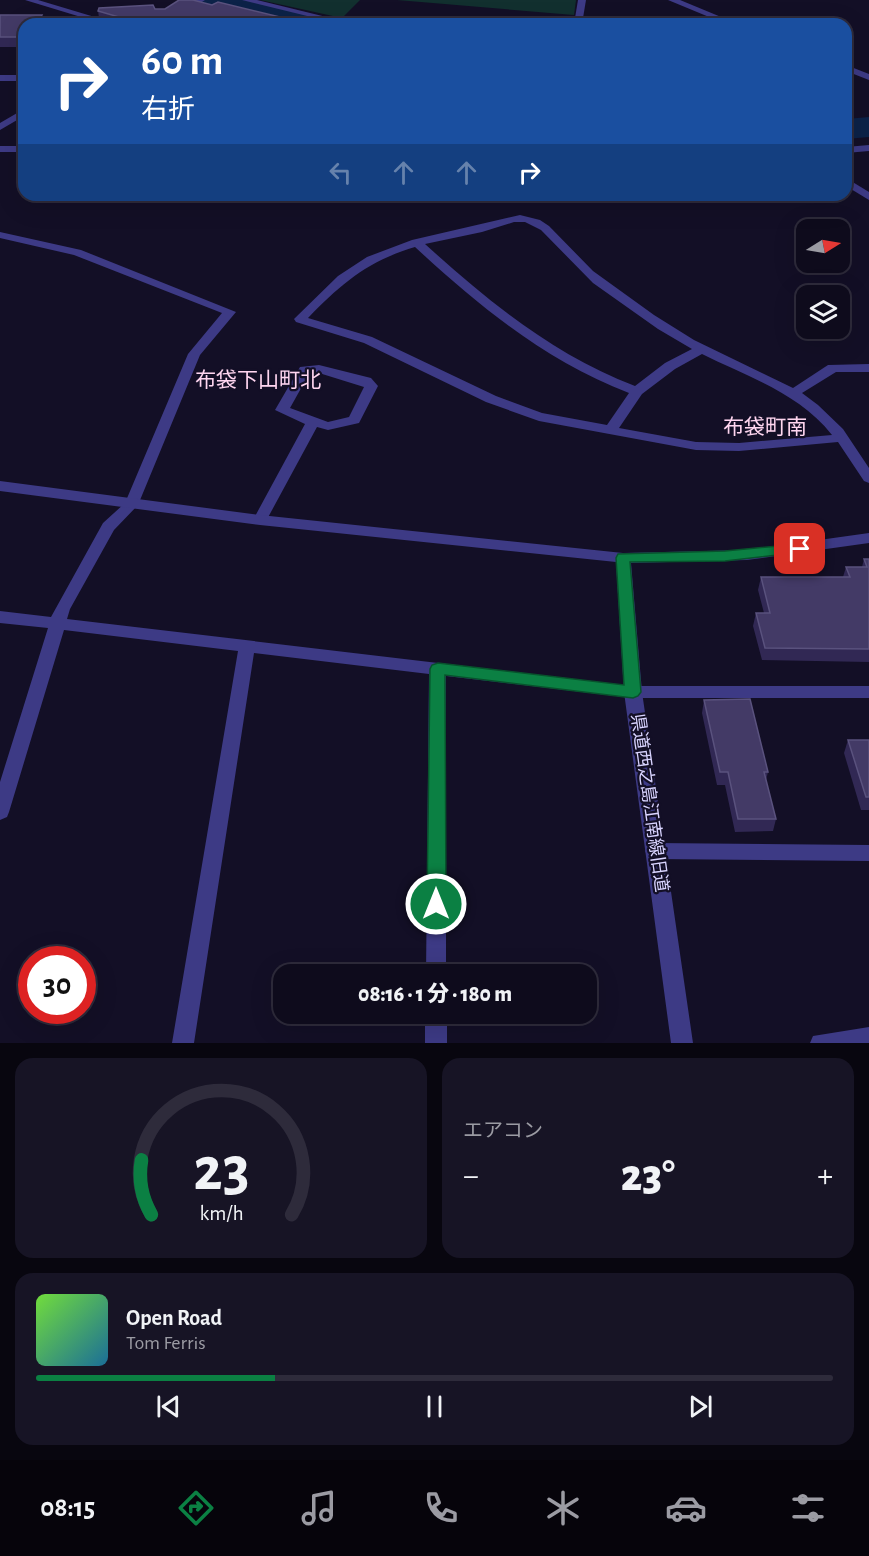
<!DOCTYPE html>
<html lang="ja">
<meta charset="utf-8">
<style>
:root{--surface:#0e0b1c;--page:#171425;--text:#f1f3f6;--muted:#9b9ba3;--line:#2e2b3b;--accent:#0b8043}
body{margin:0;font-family:"Alegreya Sans","Noto Sans JP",sans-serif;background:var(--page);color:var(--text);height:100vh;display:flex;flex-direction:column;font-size:22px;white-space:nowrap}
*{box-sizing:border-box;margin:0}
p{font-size:20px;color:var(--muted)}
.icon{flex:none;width:33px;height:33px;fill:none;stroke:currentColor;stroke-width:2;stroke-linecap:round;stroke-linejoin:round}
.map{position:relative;height:1043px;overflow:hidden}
.details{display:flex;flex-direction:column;gap:15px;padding:15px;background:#08060f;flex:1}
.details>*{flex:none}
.top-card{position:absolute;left:18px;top:18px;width:834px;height:183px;border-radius:18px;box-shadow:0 6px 24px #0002,0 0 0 2px var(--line);background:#1a4fa0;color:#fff;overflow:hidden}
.needle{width:39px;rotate:79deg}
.controls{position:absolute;left:796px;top:219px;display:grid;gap:12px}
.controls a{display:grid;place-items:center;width:54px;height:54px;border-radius:12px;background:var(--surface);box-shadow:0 6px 24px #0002,0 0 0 2px var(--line);font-size:30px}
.speed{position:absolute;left:18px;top:946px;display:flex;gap:12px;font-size:30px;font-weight:700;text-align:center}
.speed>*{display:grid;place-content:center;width:78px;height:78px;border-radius:50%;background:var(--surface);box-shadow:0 6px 24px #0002,0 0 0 2px var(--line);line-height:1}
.speed .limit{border:9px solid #d22;background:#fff;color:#111}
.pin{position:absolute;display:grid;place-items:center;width:51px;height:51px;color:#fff;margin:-26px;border-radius:12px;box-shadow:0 3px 9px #0006}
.me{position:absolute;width:66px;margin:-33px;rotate:0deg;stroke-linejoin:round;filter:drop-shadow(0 0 4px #0008)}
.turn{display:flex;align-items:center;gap:21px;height:126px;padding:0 24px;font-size:27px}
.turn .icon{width:78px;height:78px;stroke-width:2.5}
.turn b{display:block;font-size:42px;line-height:51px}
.lanes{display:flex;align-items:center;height:57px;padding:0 24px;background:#0003;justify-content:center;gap:30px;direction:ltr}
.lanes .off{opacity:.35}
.big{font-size:45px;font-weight:800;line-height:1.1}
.details .widget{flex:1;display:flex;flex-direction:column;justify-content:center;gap:9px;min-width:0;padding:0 21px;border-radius:18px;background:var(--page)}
.details .dial{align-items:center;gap:0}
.dial svg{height:156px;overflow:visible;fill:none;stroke:var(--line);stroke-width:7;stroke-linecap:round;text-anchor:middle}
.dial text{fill:var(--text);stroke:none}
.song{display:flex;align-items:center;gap:18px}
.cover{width:72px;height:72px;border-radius:9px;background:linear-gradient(135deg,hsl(100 70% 55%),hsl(200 70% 35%))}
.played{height:6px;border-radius:3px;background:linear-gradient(90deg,var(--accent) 30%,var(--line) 30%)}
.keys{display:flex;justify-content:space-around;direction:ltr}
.heat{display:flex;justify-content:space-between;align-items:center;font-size:33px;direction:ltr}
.details .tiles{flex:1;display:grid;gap:15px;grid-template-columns:1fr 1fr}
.widget:last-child{grid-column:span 2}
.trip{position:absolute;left:273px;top:964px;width:324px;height:60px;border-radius:18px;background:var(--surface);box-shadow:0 6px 24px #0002,0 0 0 2px var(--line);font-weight:800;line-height:60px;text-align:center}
.dock{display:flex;height:96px;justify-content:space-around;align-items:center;background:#06040b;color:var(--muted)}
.dock .icon{width:42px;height:42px}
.dock .selected{color:var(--accent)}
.dock b{font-size:27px;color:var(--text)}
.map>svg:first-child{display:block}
</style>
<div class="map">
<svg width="869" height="1043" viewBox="0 0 869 1043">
<rect width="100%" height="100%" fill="#130f26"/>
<!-- green -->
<g fill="#12302f">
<path d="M 260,0 L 360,0 L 342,18 Z"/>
<path d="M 397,0 L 576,0 L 574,15 Z"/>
</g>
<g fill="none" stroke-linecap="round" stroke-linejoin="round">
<!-- river -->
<g fill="#0c2248" fill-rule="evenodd">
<path d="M 197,0 L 244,0 L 322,18 L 326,24 L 277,24 L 201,6 Z"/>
<path d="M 869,117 L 869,137 L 846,139 L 846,119 Z"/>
</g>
<!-- minor -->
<g fill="#3d3a85" fill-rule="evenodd">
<path d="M 25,0 L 38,0 L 118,24 L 104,24 Z"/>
<path d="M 195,0 L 205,0 L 167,24 L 157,24 Z"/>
<path d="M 668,0 L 680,0 L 738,24 L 726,24 Z"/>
<path d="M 846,65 L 869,74 L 869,80 L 846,71 Z"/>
<rect x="0" y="75" width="24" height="6"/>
<path d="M 24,109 L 24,116 L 0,130 L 0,123 Z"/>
<path d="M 846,178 L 869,192 L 869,200 L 846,186 Z"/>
<path d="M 520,215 L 540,220 L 549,226 L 593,271 L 654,315 L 694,340 L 793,388 L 828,365 L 869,364 L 869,372 L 836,372 L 802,393 L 818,405 L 843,429 L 869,468 L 869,483 L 864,481 L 838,442 L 739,451 L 696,450 L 539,421 L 486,402 L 364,343 L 296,322 L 294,319 L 338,276 L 367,257 L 412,240 ZM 514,222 L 525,222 L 541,230 L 593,283 L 658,329 L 692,349 L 665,363 L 635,386 C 554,355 489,302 425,244 L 482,232 ZM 415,247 C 480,307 546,361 629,393 L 607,425 L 542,413 L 496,396 L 372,337 L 308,318 C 342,283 368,261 415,247 ZM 702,354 C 748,377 799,393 832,435 L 739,443 L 696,442 L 619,428 L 642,394 L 675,369 Z"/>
<path d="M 0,232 L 81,250 L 236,312 L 200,355 L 138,505 L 114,530 L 70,609 L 67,619 L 633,686 L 869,686 L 869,698 L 633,698 L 446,676 L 446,975 L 426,975 L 429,674 L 254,653 L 194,1043 L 172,1043 L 238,651 L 64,630 L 9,812 L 7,817 L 0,820 L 0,782 L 48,628 L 0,623 L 0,611 L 51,617 L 103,523 L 125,503 L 188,354 L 222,313 L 74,255 L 0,238 Z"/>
<path d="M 319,365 L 371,378 L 378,386 L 359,423 L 328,430 L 317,427 L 265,523 L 255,523 L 253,520 L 305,424 L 275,410 L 300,367 ZM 319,373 L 364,387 L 349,417 L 328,422 L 290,408 L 309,374 Z"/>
<path d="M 655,843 L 869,845 L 869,861 L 655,859 L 648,857 L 645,851 L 648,845 Z"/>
<rect x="425" y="1014" width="22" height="29"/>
<path d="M 869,1027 L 869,1043 L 810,1043 L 813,1036 Z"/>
</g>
<!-- tertiary -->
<g fill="#3d3a85" fill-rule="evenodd">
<path d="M 242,0 L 257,0 L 355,24 L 340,24 Z"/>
<path d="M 578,0 L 586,0 L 582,24 L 574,24 Z"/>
<path d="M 869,145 L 869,151 L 846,153 L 846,147 Z"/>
<rect x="0" y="146" width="24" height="6"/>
<path d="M 0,481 L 260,515 L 623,553 L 747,550 L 869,533 L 869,543 L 747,560 L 631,563 L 642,692 L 693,1043 L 671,1043 L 624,692 L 616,562 L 260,525 L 0,491 Z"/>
</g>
</g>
<!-- wall -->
<g fill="#312854">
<path d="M 212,5 L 309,24 L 100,24 L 98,11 L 165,9 Z"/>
<path d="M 0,15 L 24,24 L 24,47 L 0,47 Z"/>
<path d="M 864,559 L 869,559 L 869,662 L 762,660 L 753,626 L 756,613 L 764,613 L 758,590 L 761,577 L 843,577 L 846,567 L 862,567 Z"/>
<path d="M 704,700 L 768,772 L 766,780 L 776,819 L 773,831 L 735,832 L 725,785 L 717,785 L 702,713 Z"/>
<path d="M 848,740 L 869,740 L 869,810 L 861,810 L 844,753 Z"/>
</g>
<!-- shaded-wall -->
<path fill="#1d163a" d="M 42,15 L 44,24 L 37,24 Z"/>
<!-- building -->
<g fill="#433a66" stroke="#5a527e" stroke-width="1.5">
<path d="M 179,0 L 193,0 L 212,5 L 218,2 L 309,24 L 143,24 L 98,11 L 99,8 L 153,5 L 155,9 L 165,9 Z"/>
<path d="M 0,15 L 42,15 L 37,24 L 24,24 L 24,37 L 0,37 Z"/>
<path d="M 864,559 L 869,559 L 869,649 L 765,648 L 756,613 L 770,613 L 761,577 L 850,577 L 846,567 L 867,567 Z"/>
<path d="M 750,699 L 768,772 L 764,772 L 776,819 L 738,819 L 728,772 L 720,772 L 704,700 Z"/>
<path d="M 848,740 L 869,740 L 869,797 L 866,797 Z"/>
</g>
<!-- route -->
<path fill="#0b8043" stroke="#07532c" stroke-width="1.5" d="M 800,544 L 805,545 L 805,552 L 725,561 L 630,562 L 641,692 L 638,696 L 633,698 L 445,675 L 446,904 L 443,910 L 436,912 L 430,910 L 427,904 L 430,669 L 432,665 L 438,663 L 624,685 L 616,558 L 618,554 L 725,551 Z"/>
<g text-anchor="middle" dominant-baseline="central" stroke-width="4.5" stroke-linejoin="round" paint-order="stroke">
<!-- street labels -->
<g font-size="18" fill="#d9d4ff" stroke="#130f26">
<text transform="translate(649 803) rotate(82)">県道西之島江南線旧道</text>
</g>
<!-- quarter labels -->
<g font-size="21" fill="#ffd6f0" stroke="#130f26">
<text x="258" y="380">布袋下山町北</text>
<text x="765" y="427">布袋町南</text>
</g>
</g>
</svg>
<div class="controls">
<a><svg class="needle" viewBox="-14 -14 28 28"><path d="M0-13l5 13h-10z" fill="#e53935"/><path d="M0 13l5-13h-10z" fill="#9b9ba3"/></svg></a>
<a><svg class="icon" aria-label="layers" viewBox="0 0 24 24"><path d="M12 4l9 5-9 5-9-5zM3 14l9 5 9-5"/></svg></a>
</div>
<div class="speed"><div class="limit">30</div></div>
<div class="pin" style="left:800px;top:549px;background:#d93025"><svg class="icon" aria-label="arrive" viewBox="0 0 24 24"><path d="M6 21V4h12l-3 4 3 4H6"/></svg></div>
<svg class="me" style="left:436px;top:904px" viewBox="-20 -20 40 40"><circle r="17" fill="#0b8043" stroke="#fff" stroke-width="3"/><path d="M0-11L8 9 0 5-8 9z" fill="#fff"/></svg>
<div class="trip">08:16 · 1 分 · 180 m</div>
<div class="top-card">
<div class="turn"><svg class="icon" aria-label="right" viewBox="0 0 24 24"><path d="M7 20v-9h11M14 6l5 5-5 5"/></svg><div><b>60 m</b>右折</div></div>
<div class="lanes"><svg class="icon off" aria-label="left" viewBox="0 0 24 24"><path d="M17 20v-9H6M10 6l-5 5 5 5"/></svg><svg class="icon off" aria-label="ahead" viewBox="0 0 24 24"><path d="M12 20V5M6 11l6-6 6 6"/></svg><svg class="icon off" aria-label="ahead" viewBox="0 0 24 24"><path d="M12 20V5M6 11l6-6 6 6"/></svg><svg class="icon" aria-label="right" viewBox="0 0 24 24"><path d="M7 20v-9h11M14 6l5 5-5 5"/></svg></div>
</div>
</div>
<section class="details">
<div class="tiles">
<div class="widget dial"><svg viewBox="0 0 100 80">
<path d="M14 69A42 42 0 1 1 86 69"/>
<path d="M14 69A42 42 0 0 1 9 41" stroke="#0b8043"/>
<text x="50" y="56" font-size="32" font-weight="700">23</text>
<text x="50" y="72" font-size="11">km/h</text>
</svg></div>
<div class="widget"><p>エアコン</p>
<div class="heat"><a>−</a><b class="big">23°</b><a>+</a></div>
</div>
<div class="widget">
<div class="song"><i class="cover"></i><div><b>Open Road</b><p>Tom Ferris</p></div></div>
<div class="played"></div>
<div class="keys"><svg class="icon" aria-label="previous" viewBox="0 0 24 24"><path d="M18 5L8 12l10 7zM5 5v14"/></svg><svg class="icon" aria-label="pause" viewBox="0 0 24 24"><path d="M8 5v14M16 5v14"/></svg><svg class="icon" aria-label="next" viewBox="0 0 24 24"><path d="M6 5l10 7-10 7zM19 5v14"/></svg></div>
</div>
</div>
</section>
<nav class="dock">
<b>08:15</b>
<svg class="icon selected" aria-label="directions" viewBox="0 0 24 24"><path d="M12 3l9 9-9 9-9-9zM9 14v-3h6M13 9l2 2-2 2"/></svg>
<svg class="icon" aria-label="music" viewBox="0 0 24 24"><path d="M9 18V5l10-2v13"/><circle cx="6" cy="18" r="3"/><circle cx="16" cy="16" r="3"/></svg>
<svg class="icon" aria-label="phone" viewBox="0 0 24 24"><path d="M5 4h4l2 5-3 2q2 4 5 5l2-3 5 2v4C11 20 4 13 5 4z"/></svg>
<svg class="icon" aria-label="climate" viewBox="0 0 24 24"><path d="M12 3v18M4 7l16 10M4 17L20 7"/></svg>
<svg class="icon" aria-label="car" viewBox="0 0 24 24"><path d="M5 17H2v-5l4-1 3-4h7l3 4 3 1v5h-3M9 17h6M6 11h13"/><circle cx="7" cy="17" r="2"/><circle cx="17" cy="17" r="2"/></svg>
<svg class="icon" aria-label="filters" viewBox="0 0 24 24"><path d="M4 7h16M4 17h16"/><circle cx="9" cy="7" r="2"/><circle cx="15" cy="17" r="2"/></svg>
</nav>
